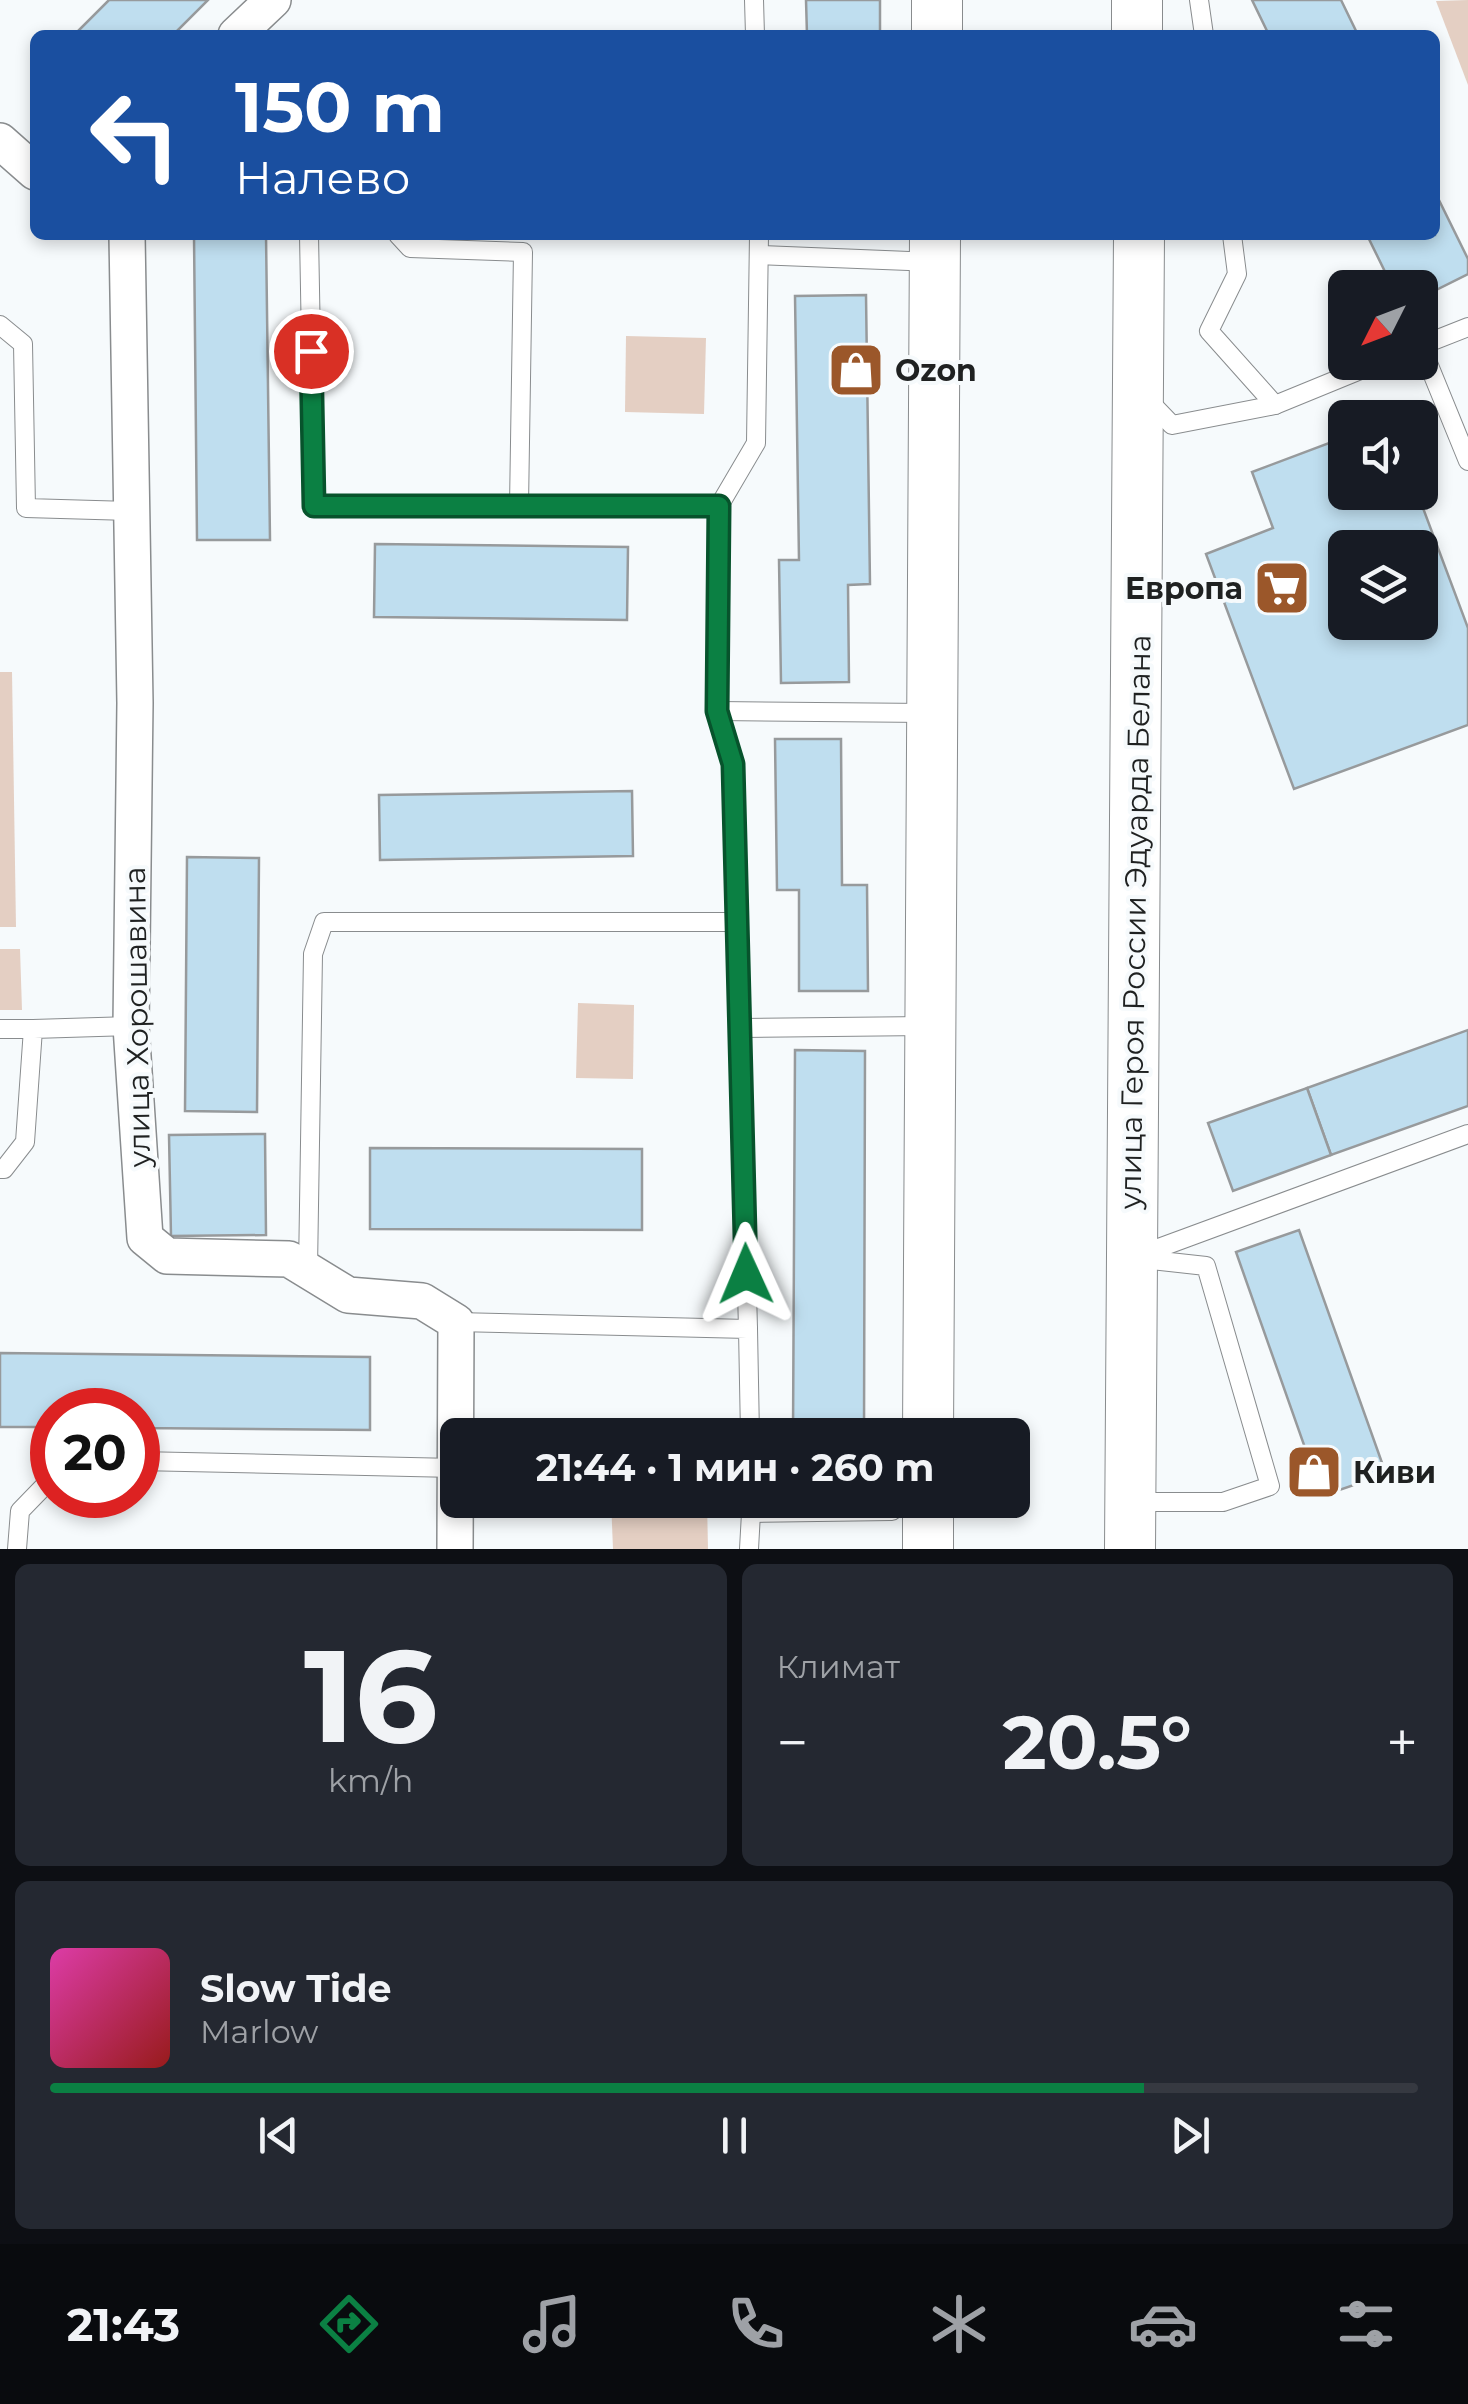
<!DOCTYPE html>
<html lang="ru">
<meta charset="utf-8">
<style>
:root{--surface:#171b24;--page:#242831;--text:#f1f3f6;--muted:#9ea1a6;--line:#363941;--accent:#0b8043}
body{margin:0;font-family:Montserrat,sans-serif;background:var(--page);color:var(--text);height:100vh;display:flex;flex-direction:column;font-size:38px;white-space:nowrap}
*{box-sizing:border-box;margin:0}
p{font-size:32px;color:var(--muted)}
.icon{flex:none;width:55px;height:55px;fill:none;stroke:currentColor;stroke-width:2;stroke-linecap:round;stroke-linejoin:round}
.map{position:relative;height:1549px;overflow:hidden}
.drawer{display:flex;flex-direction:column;gap:15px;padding:15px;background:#0d0f14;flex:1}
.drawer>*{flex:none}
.top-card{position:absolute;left:30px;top:30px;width:1410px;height:210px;border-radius:15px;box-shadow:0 5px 15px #0003;background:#1a4fa0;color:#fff;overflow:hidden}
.needle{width:65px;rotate:228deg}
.tools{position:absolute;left:1328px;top:270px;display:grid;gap:20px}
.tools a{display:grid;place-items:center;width:110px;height:110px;border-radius:15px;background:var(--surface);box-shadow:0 5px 15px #0003;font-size:50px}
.speed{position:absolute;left:30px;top:1388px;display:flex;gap:20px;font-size:50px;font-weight:700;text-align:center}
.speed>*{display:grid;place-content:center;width:130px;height:130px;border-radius:50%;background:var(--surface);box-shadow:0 5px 15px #0003;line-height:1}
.speed .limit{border:15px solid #d22;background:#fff;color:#111}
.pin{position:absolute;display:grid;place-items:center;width:85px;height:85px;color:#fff;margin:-42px;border:5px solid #fff;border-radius:50%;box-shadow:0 2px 10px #0007}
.me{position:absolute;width:110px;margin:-55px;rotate:359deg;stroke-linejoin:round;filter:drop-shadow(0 0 8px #0008)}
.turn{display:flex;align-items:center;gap:35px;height:210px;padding:0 40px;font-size:45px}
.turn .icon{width:130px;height:130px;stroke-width:2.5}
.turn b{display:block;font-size:70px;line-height:85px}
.big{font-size:75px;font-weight:700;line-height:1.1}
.drawer .tile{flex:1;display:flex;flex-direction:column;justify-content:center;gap:15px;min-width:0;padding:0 35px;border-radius:15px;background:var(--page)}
.drawer .dial{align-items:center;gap:0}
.dial b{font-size:130px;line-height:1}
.song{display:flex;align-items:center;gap:30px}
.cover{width:120px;height:120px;border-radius:15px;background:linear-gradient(135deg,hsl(320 70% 55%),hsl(0 70% 35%))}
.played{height:10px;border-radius:5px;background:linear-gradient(90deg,var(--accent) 80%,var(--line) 80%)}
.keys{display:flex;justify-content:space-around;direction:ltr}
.heat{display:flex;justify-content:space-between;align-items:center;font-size:55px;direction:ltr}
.drawer .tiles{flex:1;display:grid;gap:15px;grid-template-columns:1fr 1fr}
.tile:last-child{grid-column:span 2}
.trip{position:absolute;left:440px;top:1418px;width:590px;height:100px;border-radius:15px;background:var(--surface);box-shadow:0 5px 15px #0003;font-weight:700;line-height:100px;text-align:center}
.tab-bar{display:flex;height:160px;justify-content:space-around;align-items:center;background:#090b0e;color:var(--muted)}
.tab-bar .icon{width:70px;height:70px}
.tab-bar .active{color:var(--accent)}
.tab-bar b{font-size:45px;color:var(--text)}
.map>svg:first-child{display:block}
</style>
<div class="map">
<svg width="1468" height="1549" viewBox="0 0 1468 1549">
<rect width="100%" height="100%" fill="#f6fafc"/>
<!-- green -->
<g fill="#e4cfc3">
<path d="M 1468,0 L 1468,85 L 1436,1 Z"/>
<path d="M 626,336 L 706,338 L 704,414 L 625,412 Z"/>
<path d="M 0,672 L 12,672 L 16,927 L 0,927 Z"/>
<path d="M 0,949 L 20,949 L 22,1010 L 0,1010 Z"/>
<path d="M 578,1003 L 634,1005 L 633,1079 L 576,1078 Z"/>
<path d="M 611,1500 L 707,1500 L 708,1549 L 613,1549 Z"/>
</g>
<!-- building -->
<g fill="#bfdeef" stroke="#979a9c" stroke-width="2.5" fill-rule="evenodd">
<path d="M 109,0 L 208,0 L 173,35 L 74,35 Z"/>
<path d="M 806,0 L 880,0 L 880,35 L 807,35 Z"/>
<path d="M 1252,0 L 1341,0 L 1358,35 L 1269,35 Z"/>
<path d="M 1435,192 L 1468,259 L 1468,274 L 1420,298 L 1420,288 L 1393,288 L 1367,235 L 1435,235 Z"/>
<path d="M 194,235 L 266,235 L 270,540 L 197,540 Z"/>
<path d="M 866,295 L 870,584 L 848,585 L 849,682 L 781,683 L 779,560 L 799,560 L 795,296 Z"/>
<path d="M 1345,437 L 1345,492 L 1417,492 L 1468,628 L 1468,725 L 1294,789 L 1206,554 L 1273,528 L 1252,472 ZM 1345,548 L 1420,548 L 1420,622 L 1345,622 Z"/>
<path d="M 375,544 L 628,547 L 627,620 L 374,617 Z"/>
<path d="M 775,739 L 841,739 L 842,885 L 867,885 L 868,991 L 799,991 L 799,890 L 777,890 Z"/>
<path d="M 632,791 L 633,856 L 380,860 L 379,795 Z"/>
<path d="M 187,857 L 259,858 L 257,1112 L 185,1111 Z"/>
<path d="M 1468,1030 L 1468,1106 L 1331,1155 L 1307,1088 Z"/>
<path d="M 795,1050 L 865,1051 L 864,1435 L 793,1435 Z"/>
<path d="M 1307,1088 L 1331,1155 L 1233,1191 L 1208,1123 Z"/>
<path d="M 265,1134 L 266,1235 L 171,1236 L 169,1135 Z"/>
<path d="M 370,1148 L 642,1149 L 642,1230 L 370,1229 Z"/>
<path d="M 1299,1230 L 1386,1474 L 1322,1496 L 1236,1252 Z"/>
<path d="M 0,1353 L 370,1357 L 370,1430 L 138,1428 L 138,1410 L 52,1410 L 52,1427 L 0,1427 Z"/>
</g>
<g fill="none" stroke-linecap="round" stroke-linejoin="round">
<!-- lane casing -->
<g stroke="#898c8e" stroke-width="20">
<g id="lane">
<path d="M 754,0 L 755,35"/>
<path d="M 1199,0 L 1204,35"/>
<path d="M 309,235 L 314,506 L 719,506 L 717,711 L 733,764 L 748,1329"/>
<path d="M 398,235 L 410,248 L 523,252 L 519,506"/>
<path d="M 1232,235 L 1237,274 L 1209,331 L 1275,405"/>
<path d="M 759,255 L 934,262"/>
<path d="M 0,325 L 23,344 L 26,508 L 130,511"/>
<path d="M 1420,346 L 1468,327"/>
<path d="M 1421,346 L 1468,461"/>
<path d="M 1147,399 L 1172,425 L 1275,405 L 1380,362"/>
<path d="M 719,506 L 756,443 L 759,235"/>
<path d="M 717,711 L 927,713"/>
<path d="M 742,1028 L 926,1026"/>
<path d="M 0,1029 L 33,1029"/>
<path d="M 0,1169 L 4,1169 L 25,1142 L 33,1029 L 131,1026"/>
<path d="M 1137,1256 L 1468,1134"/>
<path d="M 308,1269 L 313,954 L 324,922 L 739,922"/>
<path d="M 456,1322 L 748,1329 L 750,1435"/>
<path d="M 138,1461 L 455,1468"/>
<path d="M 751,1500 L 751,1513 L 892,1511"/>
<path d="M 1131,1502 L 1223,1502 L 1270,1486 L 1206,1266 L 1133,1258"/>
<path d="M 17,1549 L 20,1511 L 52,1478"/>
<path d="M 749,1549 L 751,1513"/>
</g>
</g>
<!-- street casing -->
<g stroke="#898c8e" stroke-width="38">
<g id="street">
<path d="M 236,35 L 273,0"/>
<path d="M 0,141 L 35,172"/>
<path d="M 127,235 L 135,703 L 131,1026 L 145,1238 L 167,1256 L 289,1259 L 348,1295 L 422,1301 L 456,1322 L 455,1549"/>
</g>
</g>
<!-- secondary casing -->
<g stroke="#898c8e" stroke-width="52">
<g id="secondary">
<path d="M 937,35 L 937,0"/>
<path d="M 1137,35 L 1137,0"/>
<path d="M 928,1435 L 935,235"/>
<path d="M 928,1549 L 928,1500"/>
<path d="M 1130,1549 L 1139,235"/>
</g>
</g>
<!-- lane -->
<use href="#lane" stroke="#fff" stroke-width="18"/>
<!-- street -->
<use href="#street" stroke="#fff" stroke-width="35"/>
<!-- secondary -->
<use href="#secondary" stroke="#fff" stroke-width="50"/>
</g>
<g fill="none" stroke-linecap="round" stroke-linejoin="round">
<!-- route casing -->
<g stroke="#07532c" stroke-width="25">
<path id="route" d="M 311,351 L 314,506 L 719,506 L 717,711 L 733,764 L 746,1274"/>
</g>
<!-- route -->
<use href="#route" stroke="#0b8043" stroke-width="18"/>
</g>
<!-- icons -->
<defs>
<g id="shop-square" transform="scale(2.875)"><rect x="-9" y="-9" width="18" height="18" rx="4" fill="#9b572a" stroke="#f6fafc"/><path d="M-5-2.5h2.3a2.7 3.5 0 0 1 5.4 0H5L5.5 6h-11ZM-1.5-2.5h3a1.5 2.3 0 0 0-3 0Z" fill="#fff"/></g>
<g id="supermarket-square" transform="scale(2.875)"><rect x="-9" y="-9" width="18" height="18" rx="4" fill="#9b572a" stroke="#f6fafc"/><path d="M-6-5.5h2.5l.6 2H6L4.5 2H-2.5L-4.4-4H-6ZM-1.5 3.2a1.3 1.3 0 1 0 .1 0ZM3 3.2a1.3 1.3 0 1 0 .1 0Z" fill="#fff"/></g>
</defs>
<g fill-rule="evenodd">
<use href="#shop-square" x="856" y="370"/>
<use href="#supermarket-square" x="1282" y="588"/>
<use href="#shop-square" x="1314" y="1472"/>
</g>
<g text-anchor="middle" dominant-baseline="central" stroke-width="8" stroke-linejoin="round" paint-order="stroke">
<!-- poi labels -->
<g font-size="30" font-weight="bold" fill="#1f2121" stroke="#f6fafc" text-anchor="start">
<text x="895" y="370">Ozon</text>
<text x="1243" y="588" text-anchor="end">Европа</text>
<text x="1353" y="1472">Киви</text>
</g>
<!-- street labels -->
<g font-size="30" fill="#1f2121" stroke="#f6fafc">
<text transform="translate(1135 922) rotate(-89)">улица Героя России Эдуарда Белана</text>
<text transform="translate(137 1017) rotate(-91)">улица Хорошавина</text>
</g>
</g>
</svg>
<div class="tools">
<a><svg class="needle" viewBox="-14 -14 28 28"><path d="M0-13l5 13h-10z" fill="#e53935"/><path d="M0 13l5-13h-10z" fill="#9ea1a6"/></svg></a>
<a><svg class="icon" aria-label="sound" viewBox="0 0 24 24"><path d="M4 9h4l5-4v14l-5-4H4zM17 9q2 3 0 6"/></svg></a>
<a><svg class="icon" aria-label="layers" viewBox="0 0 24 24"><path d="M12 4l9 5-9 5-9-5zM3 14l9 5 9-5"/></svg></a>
</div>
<div class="speed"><div class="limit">20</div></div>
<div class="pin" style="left:311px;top:351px;background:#d93025"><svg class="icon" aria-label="arrive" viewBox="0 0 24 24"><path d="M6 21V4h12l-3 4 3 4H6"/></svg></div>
<svg class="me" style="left:746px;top:1274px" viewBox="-20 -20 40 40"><path d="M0-17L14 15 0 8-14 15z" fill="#0b8043" stroke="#fff" stroke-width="4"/></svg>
<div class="trip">21:44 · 1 мин · 260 m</div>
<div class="top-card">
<div class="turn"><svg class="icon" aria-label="left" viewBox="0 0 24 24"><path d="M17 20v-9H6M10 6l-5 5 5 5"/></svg><div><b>150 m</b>Налево</div></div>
</div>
</div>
<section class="drawer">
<div class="tiles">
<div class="tile dial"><b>16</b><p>km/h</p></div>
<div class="tile"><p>Климат</p>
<div class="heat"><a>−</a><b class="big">20.5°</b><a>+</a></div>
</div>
<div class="tile">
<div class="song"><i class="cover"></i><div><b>Slow Tide</b><p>Marlow</p></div></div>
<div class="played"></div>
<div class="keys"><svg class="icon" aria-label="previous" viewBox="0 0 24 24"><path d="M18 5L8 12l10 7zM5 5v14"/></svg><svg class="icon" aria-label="pause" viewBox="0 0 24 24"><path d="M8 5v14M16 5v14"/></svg><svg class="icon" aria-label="next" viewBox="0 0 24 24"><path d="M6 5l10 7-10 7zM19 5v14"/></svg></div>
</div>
</div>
</section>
<nav class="tab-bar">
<b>21:43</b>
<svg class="icon active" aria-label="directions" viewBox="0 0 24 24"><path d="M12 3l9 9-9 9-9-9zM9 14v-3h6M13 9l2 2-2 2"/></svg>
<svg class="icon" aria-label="music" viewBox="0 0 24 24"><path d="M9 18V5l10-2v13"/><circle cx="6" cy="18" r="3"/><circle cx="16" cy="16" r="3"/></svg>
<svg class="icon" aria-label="phone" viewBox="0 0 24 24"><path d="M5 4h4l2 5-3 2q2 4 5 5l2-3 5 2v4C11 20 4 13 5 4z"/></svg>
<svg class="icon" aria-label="climate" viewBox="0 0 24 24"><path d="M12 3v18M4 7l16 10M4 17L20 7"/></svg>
<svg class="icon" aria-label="car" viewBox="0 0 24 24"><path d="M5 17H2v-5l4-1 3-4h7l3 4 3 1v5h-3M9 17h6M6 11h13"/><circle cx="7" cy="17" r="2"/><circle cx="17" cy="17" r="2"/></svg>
<svg class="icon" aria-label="filters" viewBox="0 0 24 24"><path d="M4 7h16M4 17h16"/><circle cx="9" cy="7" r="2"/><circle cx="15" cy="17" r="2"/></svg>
</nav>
